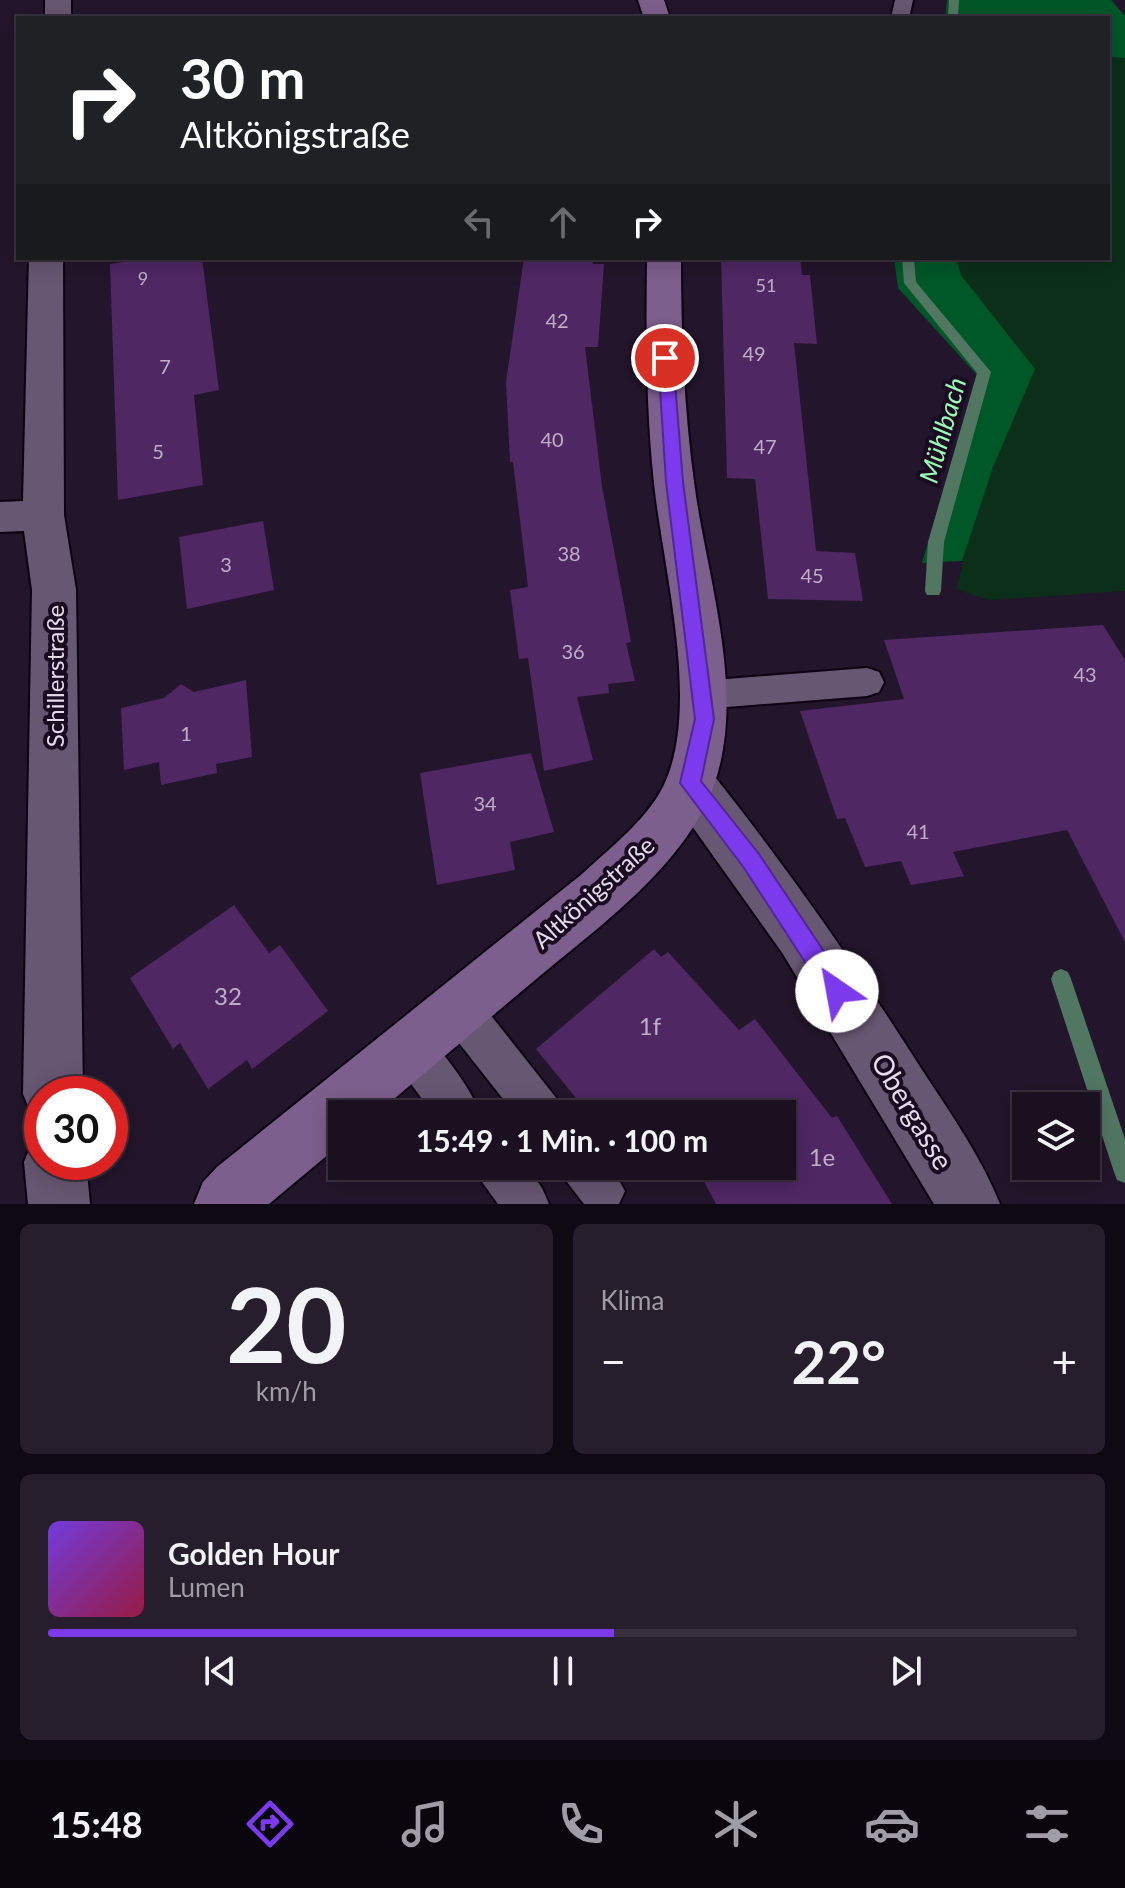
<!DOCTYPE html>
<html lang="de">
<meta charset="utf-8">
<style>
:root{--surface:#1a1020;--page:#271e2d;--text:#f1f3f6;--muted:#9f9da5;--line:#38303e;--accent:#7c3aed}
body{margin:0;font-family:Lato,sans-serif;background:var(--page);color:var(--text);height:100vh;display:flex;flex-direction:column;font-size:30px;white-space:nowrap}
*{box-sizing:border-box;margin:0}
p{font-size:26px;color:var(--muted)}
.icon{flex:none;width:44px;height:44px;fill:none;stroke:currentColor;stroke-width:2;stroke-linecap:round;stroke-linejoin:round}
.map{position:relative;height:1204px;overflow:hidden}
.sheet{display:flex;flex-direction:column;gap:20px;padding:20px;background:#0e0912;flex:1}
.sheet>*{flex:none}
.banner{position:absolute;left:16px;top:16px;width:1094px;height:244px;border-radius:0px;box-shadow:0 4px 20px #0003,0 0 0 2px var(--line);background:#202124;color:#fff;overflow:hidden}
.tools{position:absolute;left:1012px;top:1092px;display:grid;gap:16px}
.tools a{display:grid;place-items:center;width:88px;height:88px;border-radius:0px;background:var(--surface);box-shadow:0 4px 20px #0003,0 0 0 2px var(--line);font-size:40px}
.speed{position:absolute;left:24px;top:1076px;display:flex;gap:16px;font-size:40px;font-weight:700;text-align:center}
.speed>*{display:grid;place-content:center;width:104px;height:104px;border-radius:50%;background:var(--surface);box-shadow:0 4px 20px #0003,0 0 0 2px var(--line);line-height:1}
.speed .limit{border:12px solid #d22;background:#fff;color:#111}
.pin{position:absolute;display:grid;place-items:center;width:68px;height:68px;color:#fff;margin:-34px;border:4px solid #fff;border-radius:50%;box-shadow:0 2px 8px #0007}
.me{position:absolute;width:88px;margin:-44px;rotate:327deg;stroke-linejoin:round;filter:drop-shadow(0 0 6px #0008)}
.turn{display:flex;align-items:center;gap:28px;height:168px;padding:0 32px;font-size:36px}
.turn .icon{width:104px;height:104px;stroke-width:2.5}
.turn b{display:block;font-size:56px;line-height:68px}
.lanes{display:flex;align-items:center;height:76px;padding:0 32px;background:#0003;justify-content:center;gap:40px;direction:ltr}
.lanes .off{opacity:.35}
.big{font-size:60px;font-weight:700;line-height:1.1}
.sheet .card{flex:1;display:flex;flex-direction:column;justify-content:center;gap:12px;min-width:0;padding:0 28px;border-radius:12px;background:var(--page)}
.sheet .dial{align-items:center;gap:0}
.dial b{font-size:104px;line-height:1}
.song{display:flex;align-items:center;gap:24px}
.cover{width:96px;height:96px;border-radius:12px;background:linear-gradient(135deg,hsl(260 70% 55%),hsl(340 70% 35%))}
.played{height:8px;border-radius:4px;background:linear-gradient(90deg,var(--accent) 55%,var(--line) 55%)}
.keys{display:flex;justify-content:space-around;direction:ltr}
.heat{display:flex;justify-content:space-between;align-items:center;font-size:44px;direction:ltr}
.sheet .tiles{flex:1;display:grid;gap:20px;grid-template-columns:1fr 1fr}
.card:last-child{grid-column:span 2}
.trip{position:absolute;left:328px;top:1100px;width:468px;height:80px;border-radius:0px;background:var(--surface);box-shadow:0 4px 20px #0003,0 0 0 2px var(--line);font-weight:700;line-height:80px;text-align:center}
.menu{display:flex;height:128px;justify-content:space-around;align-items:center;background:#0a060d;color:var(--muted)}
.menu .icon{width:56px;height:56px}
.menu .selected{color:var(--accent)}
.menu b{font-size:36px;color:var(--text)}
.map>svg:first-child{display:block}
</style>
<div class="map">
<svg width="1125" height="1204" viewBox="0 0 1125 1204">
<rect width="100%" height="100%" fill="#23152b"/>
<!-- green -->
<path fill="#0b2f18" d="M 1108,57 L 1125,58 L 1125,591 L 989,600 L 957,590 C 970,513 1004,440 1034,369 L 961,275 L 956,258 L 1108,258 Z"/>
<!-- forest -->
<g fill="#005728">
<path d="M 947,0 L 1111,0 L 1125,16 L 1125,58 L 1108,57 L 1108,18 L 945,18 Z"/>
<path d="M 894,258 L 956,258 L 961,275 L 1035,369 L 993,467 L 962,561 L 922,563 L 977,375 L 898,288 Z"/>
</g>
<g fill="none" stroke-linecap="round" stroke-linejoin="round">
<!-- stream -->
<g fill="#517762" fill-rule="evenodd">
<path d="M 949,0 L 959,0 L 958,18 L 948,18 Z"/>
<path d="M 902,258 L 914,258 L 916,282 L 991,372 L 944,542 L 941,591 L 939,595 L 927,595 L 925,591 L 928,542 L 977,373 L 904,283 Z"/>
<path d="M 1061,969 L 1068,972 L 1071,979 L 1125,1139 L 1125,1183 L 1117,1180 L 1114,1172 L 1051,979 L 1054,972 Z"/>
</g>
</g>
<!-- building -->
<g fill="#4f2763">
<path d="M 149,258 L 202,258 L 219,390 L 194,395 L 203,485 L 118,500 L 110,264 Z"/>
<path d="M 524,258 L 591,258 L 593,264 L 604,264 L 598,347 L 585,347 L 602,486 L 631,642 L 626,643 L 635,681 L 608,684 L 609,693 L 577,697 L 593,760 L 544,771 L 528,658 L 519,659 L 510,590 L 528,587 L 513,462 L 510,462 L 506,382 Z"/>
<path d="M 721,258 L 800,258 L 802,275 L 810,275 L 817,344 L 794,343 L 816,551 L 855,553 L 863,601 L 768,599 L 755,479 L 727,478 Z"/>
<path d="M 263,521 L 274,590 L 187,609 L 179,537 Z"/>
<path d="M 1103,625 L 1125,660 L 1125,942 L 1067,830 L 953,852 L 964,876 L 911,885 L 901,861 L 865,867 L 845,818 L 837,819 L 800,711 L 904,699 L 884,640 Z"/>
<path d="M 246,680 L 252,757 L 216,764 L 217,773 L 161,785 L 159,762 L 124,770 L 121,708 L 164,698 L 181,684 L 194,692 Z"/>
<path d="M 531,753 L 554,832 L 510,842 L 515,870 L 437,885 L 420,773 Z"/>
<path d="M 234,905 L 269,953 L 280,945 L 328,1011 L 252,1069 L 247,1060 L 208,1089 L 180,1043 L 173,1049 L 130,978 Z"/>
<path d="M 654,949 L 661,957 L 668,952 L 739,1030 L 755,1019 L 832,1118 L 837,1116 L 892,1204 L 716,1204 L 700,1174 L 690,1182 L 679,1166 L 782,1166 L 782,1114 L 589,1114 L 536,1049 Z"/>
</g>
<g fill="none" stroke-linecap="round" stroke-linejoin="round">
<!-- lane casing -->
<g stroke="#0c0213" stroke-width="4">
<g id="lane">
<path d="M 895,0 L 913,0 L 909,18 L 891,18 Z"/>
<path d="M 867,668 L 879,672 L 884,682 L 879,692 L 867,696 L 702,709 L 690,705 L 685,695 L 690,685 L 702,681 Z"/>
<path d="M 459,988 L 474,994 L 557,1099 L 564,1114 L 515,1114 L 444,1024 L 438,1009 L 444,994 Z"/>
<path d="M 410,1026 C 436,1037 470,1088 481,1114 L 433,1114 L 395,1062 L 389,1047 L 395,1032 Z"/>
<path d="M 476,1166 L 526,1166 L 542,1188 L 549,1204 L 498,1204 L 482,1182 Z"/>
<path d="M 561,1166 L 611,1166 L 625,1191 L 619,1204 L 584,1204 L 567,1182 Z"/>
</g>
</g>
<!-- street casing -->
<g stroke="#0c0213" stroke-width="4">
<g id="street">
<rect x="45" y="0" width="26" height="18"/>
<path d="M 29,258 L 63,258 L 64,515 L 76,590 L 83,1094 L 42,1094 L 42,1119 L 32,1115 L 23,1094 L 32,590 L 24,531 L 0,532 L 0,502 L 23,501 Z"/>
<path d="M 690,761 L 708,768 C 783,862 852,960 917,1062 C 946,1107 980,1154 1000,1204 L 934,1204 L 783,954 L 672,798 L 665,783 L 672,768 Z"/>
<path d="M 42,1137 L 42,1162 L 86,1162 L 90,1204 L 28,1204 L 24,1162 L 33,1140 Z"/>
</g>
</g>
<!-- secondary casing -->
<g stroke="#0c0213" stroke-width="4">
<g id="secondary">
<path d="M 638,0 L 664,0 L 670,18 L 644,18 Z"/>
<path d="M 647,258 L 681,258 C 681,333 684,408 694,482 C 706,575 746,689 715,782 C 688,864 597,928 534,981 C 481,1025 429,1070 376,1114 L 342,1114 L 342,1143 L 269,1204 L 194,1204 L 203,1182 L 217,1167 L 582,874 C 611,847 652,816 667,778 C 699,698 663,568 654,483 C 646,408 646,333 647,258 Z"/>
</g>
</g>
<!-- lane -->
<use href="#lane" fill="#685772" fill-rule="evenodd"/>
<!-- street -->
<use href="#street" fill="#685772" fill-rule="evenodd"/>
<!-- secondary -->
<use href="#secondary" fill="#7d5f8d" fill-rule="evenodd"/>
</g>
<!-- route -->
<path fill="#7c3aed" stroke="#51269a" stroke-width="2" d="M 665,354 L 673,358 L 683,482 L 714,719 L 701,781 L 759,854 L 845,983 L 849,991 L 845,999 L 837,1002 L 829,999 L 744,868 L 680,783 L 695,719 L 666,482 L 658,358 Z"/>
<g text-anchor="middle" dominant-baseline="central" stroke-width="8" stroke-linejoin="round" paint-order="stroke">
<!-- far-number labels -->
<g font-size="18" fill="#c0aec9">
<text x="143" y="278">9</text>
<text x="766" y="285">51</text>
</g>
<!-- number labels -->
<g font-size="20" fill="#c0aec9">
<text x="557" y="320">42</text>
<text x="754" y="353">49</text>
<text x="165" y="366">7</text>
<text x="552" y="439">40</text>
<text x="765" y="446">47</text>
<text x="158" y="451">5</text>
<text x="569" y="553">38</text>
<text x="226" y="564">3</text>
<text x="812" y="575">45</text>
<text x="573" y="651">36</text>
<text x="1085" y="674">43</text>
<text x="186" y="733">1</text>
<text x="485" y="803">34</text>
<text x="918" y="831">41</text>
</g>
<!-- street labels -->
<g font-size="24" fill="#e5dbeb" stroke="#1a0b22">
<text transform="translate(54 676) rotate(-90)">Schillerstraße</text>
<text transform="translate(593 892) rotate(-42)">Altkönigstraße</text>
</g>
<!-- near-number labels -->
<g font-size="24" fill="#c0aec9">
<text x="228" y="995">32</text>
<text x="650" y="1025">1f</text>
<text x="822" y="1156">1e</text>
</g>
<!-- water labels -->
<g font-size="26" font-style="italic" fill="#98fcb4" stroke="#1a0b22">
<text transform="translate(942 430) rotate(-74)">Mühlbach</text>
</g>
<!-- near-street labels -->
<g font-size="28" fill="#e5dbeb" stroke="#1a0b22">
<text transform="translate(913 1111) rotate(59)">Obergasse</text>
</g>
</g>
</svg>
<div class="tools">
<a><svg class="icon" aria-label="layers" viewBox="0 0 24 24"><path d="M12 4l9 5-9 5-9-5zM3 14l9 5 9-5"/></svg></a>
</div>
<div class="speed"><div class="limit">30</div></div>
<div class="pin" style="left:665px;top:358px;background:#d93025"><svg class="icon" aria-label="arrive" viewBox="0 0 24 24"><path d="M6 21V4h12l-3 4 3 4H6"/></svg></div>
<svg class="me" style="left:837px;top:991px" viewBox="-20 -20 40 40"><circle r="19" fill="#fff"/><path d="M0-13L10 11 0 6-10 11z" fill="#7c3aed"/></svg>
<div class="trip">15:49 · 1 Min. · 100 m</div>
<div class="banner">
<div class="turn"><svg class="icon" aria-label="right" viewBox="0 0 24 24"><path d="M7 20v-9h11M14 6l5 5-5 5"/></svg><div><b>30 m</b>Altkönigstraße</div></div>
<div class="lanes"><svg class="icon off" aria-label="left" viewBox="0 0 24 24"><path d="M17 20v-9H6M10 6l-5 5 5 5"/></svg><svg class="icon off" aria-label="ahead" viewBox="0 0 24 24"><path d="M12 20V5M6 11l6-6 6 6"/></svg><svg class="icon" aria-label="right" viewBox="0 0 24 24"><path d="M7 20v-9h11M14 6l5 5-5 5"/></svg></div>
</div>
</div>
<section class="sheet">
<div class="tiles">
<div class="card dial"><b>20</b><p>km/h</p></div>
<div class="card"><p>Klima</p>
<div class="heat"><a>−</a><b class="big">22°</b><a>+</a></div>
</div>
<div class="card">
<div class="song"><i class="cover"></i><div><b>Golden Hour</b><p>Lumen</p></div></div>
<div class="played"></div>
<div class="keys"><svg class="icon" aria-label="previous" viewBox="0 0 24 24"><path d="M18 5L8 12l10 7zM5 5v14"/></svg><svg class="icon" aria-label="pause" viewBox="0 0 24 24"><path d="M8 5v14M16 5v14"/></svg><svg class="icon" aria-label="next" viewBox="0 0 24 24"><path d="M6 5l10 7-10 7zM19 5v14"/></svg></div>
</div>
</div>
</section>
<nav class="menu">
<b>15:48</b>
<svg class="icon selected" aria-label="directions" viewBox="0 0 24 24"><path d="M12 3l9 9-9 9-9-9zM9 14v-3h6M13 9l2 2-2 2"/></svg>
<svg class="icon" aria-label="music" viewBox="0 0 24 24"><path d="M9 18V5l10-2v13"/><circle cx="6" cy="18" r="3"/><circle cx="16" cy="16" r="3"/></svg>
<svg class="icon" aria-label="phone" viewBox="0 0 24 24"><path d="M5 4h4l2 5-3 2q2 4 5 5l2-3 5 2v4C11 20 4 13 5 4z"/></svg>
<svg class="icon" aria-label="climate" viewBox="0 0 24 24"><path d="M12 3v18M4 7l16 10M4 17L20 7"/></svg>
<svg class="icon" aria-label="car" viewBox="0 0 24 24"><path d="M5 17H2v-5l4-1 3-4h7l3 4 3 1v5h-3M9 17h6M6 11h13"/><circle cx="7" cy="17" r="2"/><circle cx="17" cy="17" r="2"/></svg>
<svg class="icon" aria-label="filters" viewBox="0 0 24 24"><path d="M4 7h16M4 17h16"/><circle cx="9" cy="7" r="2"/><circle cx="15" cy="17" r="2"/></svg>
</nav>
